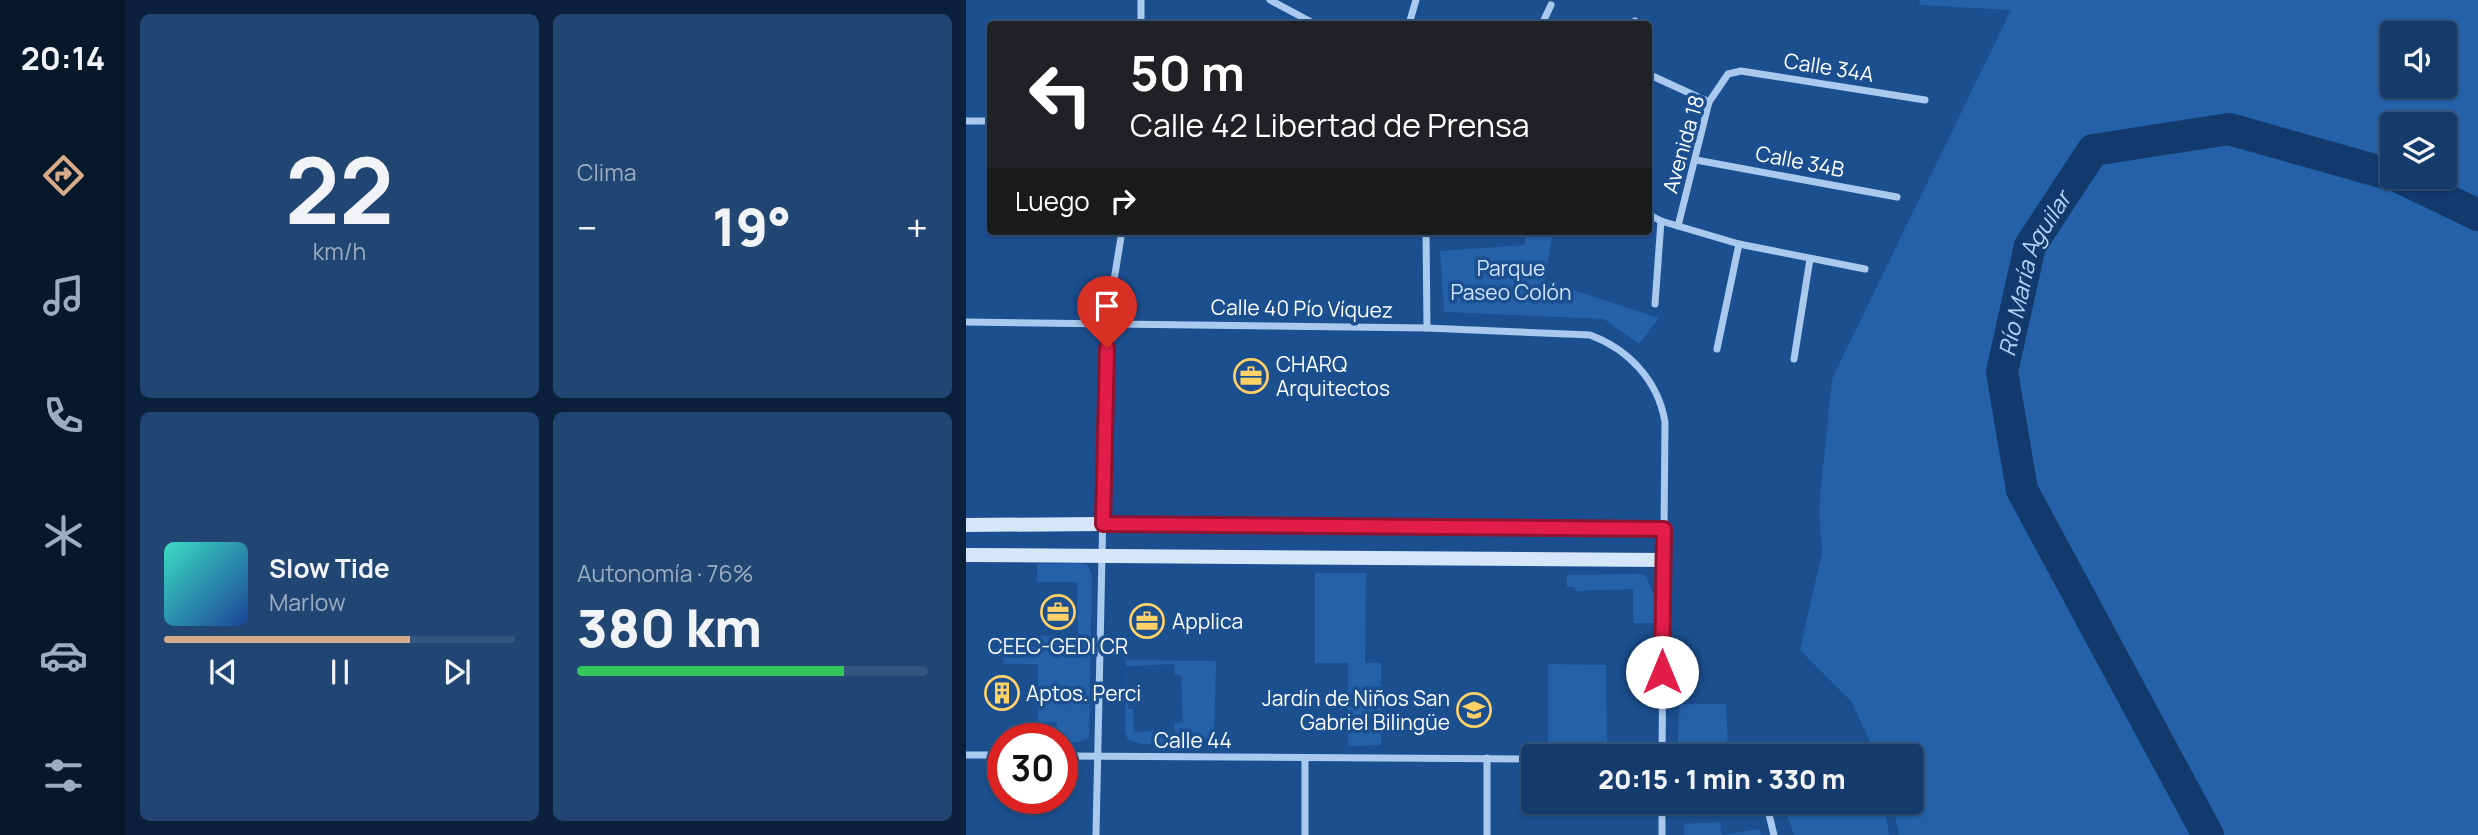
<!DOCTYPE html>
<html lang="es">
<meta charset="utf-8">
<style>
:root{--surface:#143b6b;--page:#214673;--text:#f1f3f6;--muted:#9dadc1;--line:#33557e;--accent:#d6ab8b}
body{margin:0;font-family:Manrope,sans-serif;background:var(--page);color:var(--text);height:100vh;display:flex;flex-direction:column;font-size:26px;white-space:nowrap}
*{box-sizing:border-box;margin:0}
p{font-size:23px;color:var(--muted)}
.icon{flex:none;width:38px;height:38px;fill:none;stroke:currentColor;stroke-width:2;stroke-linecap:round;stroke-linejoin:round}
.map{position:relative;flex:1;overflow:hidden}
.sheet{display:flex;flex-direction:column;gap:14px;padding:14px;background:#0b203b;width:840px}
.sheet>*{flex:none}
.top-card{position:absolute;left:21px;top:21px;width:665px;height:214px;border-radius:7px;box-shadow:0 2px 5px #0004,0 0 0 2px var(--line);background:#202124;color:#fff;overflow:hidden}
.buttons{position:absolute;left:1414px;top:21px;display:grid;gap:14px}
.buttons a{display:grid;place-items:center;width:77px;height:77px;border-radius:7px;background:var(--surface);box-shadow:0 2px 5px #0004,0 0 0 2px var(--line);font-size:35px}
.speed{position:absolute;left:21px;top:723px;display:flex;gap:14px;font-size:35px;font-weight:700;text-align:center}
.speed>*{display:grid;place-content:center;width:91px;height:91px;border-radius:50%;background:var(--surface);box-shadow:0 2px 5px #0004,0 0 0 2px var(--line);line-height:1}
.speed .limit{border:10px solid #d22;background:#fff;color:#111}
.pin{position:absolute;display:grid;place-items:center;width:60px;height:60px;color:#fff;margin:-72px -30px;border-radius:50% 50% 50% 0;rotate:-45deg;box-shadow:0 0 7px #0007}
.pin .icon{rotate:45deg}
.me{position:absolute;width:77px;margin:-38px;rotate:0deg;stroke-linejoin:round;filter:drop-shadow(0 0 5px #0008)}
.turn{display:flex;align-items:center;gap:24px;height:147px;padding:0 28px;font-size:32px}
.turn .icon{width:91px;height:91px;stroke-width:2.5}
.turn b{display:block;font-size:49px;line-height:60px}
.then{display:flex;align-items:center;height:66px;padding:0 28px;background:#0003;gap:14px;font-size:26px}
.big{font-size:52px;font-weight:800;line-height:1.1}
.sheet .card{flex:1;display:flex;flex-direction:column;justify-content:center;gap:10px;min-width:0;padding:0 24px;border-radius:10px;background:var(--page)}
.sheet .dial{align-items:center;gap:0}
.dial b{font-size:91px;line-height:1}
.song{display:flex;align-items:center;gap:21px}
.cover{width:84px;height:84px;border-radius:10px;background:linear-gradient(135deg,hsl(170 70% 55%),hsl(220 70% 35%))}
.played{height:7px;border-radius:4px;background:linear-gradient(90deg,var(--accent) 70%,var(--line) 70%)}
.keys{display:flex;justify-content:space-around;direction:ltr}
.heat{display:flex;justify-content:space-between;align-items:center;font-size:38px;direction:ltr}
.charge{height:10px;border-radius:5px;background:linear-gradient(90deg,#34c759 76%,var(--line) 0)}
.sheet .tiles{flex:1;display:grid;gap:14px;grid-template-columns:repeat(2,1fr)}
.trip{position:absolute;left:555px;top:744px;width:402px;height:70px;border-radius:7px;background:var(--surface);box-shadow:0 2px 5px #0004,0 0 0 2px var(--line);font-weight:800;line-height:70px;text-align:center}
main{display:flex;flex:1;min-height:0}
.dock{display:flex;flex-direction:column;width:126px;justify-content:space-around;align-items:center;background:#08182b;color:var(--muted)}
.dock .icon{width:49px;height:49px}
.dock .current{color:var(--accent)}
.dock b{font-size:32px;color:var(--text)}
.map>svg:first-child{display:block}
</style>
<main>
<nav class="dock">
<b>20:14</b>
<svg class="icon current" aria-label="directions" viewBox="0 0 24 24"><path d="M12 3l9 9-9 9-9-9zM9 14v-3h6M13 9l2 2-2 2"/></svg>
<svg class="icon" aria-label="music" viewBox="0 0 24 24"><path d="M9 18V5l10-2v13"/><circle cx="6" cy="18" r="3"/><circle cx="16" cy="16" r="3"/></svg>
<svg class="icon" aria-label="phone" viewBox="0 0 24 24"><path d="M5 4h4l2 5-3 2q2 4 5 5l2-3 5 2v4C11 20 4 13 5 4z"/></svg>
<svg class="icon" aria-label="climate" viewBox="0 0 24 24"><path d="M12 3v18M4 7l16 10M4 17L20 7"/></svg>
<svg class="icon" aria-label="car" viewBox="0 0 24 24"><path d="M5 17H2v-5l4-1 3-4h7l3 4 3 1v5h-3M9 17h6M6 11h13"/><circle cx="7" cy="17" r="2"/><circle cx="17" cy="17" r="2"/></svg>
<svg class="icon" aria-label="filters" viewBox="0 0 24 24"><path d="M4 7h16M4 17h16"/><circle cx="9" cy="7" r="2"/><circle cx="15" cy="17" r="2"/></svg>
</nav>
<section class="sheet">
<div class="tiles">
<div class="card dial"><b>22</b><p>km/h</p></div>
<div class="card"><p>Clima</p>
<div class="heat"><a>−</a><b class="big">19°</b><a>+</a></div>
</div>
<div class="card">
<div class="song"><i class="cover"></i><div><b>Slow Tide</b><p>Marlow</p></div></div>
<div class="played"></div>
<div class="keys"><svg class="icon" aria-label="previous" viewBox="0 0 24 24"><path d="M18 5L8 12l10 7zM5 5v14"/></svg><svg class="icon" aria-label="pause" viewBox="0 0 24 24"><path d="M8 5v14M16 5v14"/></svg><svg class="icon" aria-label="next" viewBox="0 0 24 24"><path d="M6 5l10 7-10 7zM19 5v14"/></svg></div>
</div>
<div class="card"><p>Autonomía · 76%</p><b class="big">380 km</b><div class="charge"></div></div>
</div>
</section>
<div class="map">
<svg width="1512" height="835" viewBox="0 0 1512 835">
<rect width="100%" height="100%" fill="#1b4f8f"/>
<!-- green -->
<g fill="#2461a8" fill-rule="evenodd">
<path d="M 954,0 L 1512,0 L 1512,835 L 933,835 L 926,802 L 945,802 L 945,756 L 911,756 L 885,701 L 834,650 L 856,552 L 853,508 L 866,379 L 1045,10 L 953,5 ZM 1426,33 L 1479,33 L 1479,86 L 1426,86 ZM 1426,124 L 1479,124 L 1479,177 L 1426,177 Z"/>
<path d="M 559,231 L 587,231 L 579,281 L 693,318 L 673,344 L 638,319 L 478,312 L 474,251 L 559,245 Z"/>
<path d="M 115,563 L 122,566 L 126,575 L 123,733 L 122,738 L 114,742 L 96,743 L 96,738 L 91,738 L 91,722 L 72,723 L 72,664 L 37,664 L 37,647 L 72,647 L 72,636 L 112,635 L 111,582 L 71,582 L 71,564 Z"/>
<path d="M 349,573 L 400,573 L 399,663 L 415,663 L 415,745 L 382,746 L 382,663 L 349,663 Z"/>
<path d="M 674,574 L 680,576 L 688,595 L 688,623 L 667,623 L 667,589 L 609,591 L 608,587 L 601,587 L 601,575 Z"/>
<path d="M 160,660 L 250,661 L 248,744 L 175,744 L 162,740 L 159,732 ZM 208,664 L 209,675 L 215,675 L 217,722 L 208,723 L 209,738 L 194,738 L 194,731 L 168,732 L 167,709 L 162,709 L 160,666 Z"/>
<path d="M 582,664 L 640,665 L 641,744 L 582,744 Z"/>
<path d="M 713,704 L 760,704 L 762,747 L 758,754 L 715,753 L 712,749 Z"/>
<path d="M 817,802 L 918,802 L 923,835 L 828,835 Z"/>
<path d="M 754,822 L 756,835 L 794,829 L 795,835 L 718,835 L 718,824 Z"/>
</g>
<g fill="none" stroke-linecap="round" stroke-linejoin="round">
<!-- river -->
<g stroke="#123a6d" stroke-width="32">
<path d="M 1433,177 L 1512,215"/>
<path id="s1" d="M 1242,835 L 1056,490 L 1036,372 L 1064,246 L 1127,150 L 1263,129 L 1426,175"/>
</g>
<!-- street -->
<g stroke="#a9c9ee" stroke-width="7">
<path d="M 304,0 L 349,24"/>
<path d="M 175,24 L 175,0"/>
<path d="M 443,24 L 450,0"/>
<path d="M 576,24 L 585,5"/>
<path d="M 667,24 L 669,21"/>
<path d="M 682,74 L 743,102"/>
<path d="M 0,121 L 24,121"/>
<path d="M 730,160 L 931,197"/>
<path d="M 682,214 L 695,221 L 773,244 L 899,269"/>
<path d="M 712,226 L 743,102 L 762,74 L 775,71 L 959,100"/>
<path d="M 460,231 L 461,328"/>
<path d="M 689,304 L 695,221"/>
<path d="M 0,322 L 461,328 L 624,335 C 662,349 692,380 699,422 L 696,756"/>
<path d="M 751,349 L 773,244"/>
<path d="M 828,359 L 844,259"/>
<path d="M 0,755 L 37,755"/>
<path d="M 96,756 L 567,759"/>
<path d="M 696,802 L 696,835"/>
<path d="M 800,802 L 808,835"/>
<path d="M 130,835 L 141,323 L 156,231"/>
<path d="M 339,835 L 339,758"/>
<path d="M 521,835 L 521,758"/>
</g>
<!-- secondary -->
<g stroke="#d6e6fa" stroke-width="14">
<path d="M 0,525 L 137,524 L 698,529"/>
<path d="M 0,555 L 697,560"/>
</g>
</g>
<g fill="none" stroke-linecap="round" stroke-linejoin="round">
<!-- route casing -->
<g stroke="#92132f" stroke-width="18">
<path id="route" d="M 141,348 L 137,524 L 698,529 L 696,672"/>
</g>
<!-- route -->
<use href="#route" stroke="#e11d48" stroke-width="12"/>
</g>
<!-- icons -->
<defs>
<g id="office-ring" transform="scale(1.75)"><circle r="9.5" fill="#1b4f8f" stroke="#ffd166" stroke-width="1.5"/><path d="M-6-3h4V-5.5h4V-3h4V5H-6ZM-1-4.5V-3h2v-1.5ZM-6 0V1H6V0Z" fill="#ffd166"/></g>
<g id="building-ring" transform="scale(1.75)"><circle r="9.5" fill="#1b4f8f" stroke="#ffd166" stroke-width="1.5"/><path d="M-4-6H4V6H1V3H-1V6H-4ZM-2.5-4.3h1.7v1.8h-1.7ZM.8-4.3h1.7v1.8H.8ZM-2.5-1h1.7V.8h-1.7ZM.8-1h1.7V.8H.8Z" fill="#ffd166"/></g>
<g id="school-ring" transform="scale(1.75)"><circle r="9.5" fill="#1b4f8f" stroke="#ffd166" stroke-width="1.5"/><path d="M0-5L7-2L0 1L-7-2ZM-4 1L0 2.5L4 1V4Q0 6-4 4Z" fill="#ffd166"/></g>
</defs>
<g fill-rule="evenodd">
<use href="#office-ring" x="285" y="376"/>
<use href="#office-ring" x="92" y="612"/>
<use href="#office-ring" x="181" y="621"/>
<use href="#building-ring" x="36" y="693"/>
<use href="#school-ring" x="508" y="710"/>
</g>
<g text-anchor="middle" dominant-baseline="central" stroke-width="7" stroke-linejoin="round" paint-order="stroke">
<!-- street labels -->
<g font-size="21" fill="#fff" stroke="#1b4f8f">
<text transform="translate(863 67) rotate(9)">Calle 34A</text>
<text transform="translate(717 144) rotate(-74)">Avenida 18</text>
<text transform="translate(834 161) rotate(11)">Calle 34B</text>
<text transform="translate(336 308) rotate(1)">Calle 40 Pío Víquez</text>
<text x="227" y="740">Calle 44</text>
</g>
<!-- park labels -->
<g font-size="21" fill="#cfe3fa" stroke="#1b4f8f">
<text x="545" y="268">Parque<tspan x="545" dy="24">Paseo Colón</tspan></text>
</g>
<!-- poi labels -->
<g font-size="21" fill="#fff" stroke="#1b4f8f" text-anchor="start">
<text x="310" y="364">CHARQ<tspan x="310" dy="24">Arquitectos</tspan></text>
<text x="206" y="621">Applica</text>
<text x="92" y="646" text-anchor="middle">CEEC-GEDI CR</text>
<text x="60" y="693">Aptos. Perci</text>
<text x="484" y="698" text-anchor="end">Jardín de Niños San<tspan x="484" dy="24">Gabriel Bilingüe</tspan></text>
</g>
<!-- water labels -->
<g font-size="23" font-style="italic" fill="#b5d3f5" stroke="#1b4f8f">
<text stroke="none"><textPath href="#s1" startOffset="616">Río María Aguilar</textPath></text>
</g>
</g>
</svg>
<div class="buttons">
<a><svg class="icon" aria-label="sound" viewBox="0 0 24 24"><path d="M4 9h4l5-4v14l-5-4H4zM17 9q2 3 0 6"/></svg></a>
<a><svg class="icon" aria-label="layers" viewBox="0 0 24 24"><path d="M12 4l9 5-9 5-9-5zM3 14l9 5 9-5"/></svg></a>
</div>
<div class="speed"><div class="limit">30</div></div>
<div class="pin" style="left:141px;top:348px;background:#d93025"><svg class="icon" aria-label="arrive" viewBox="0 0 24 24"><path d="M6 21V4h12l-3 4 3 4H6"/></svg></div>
<svg class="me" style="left:696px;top:672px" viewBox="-20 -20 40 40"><circle r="19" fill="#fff"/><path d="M0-13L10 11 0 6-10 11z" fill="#e11d48"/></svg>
<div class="trip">20:15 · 1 min · 330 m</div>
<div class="top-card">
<div class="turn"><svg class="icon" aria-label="left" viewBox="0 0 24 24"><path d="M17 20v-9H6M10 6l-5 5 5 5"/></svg><div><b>50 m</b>Calle 42 Libertad de Prensa</div></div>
<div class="then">Luego<svg class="icon" aria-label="right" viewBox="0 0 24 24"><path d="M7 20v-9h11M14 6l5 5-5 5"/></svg></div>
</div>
</div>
</main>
